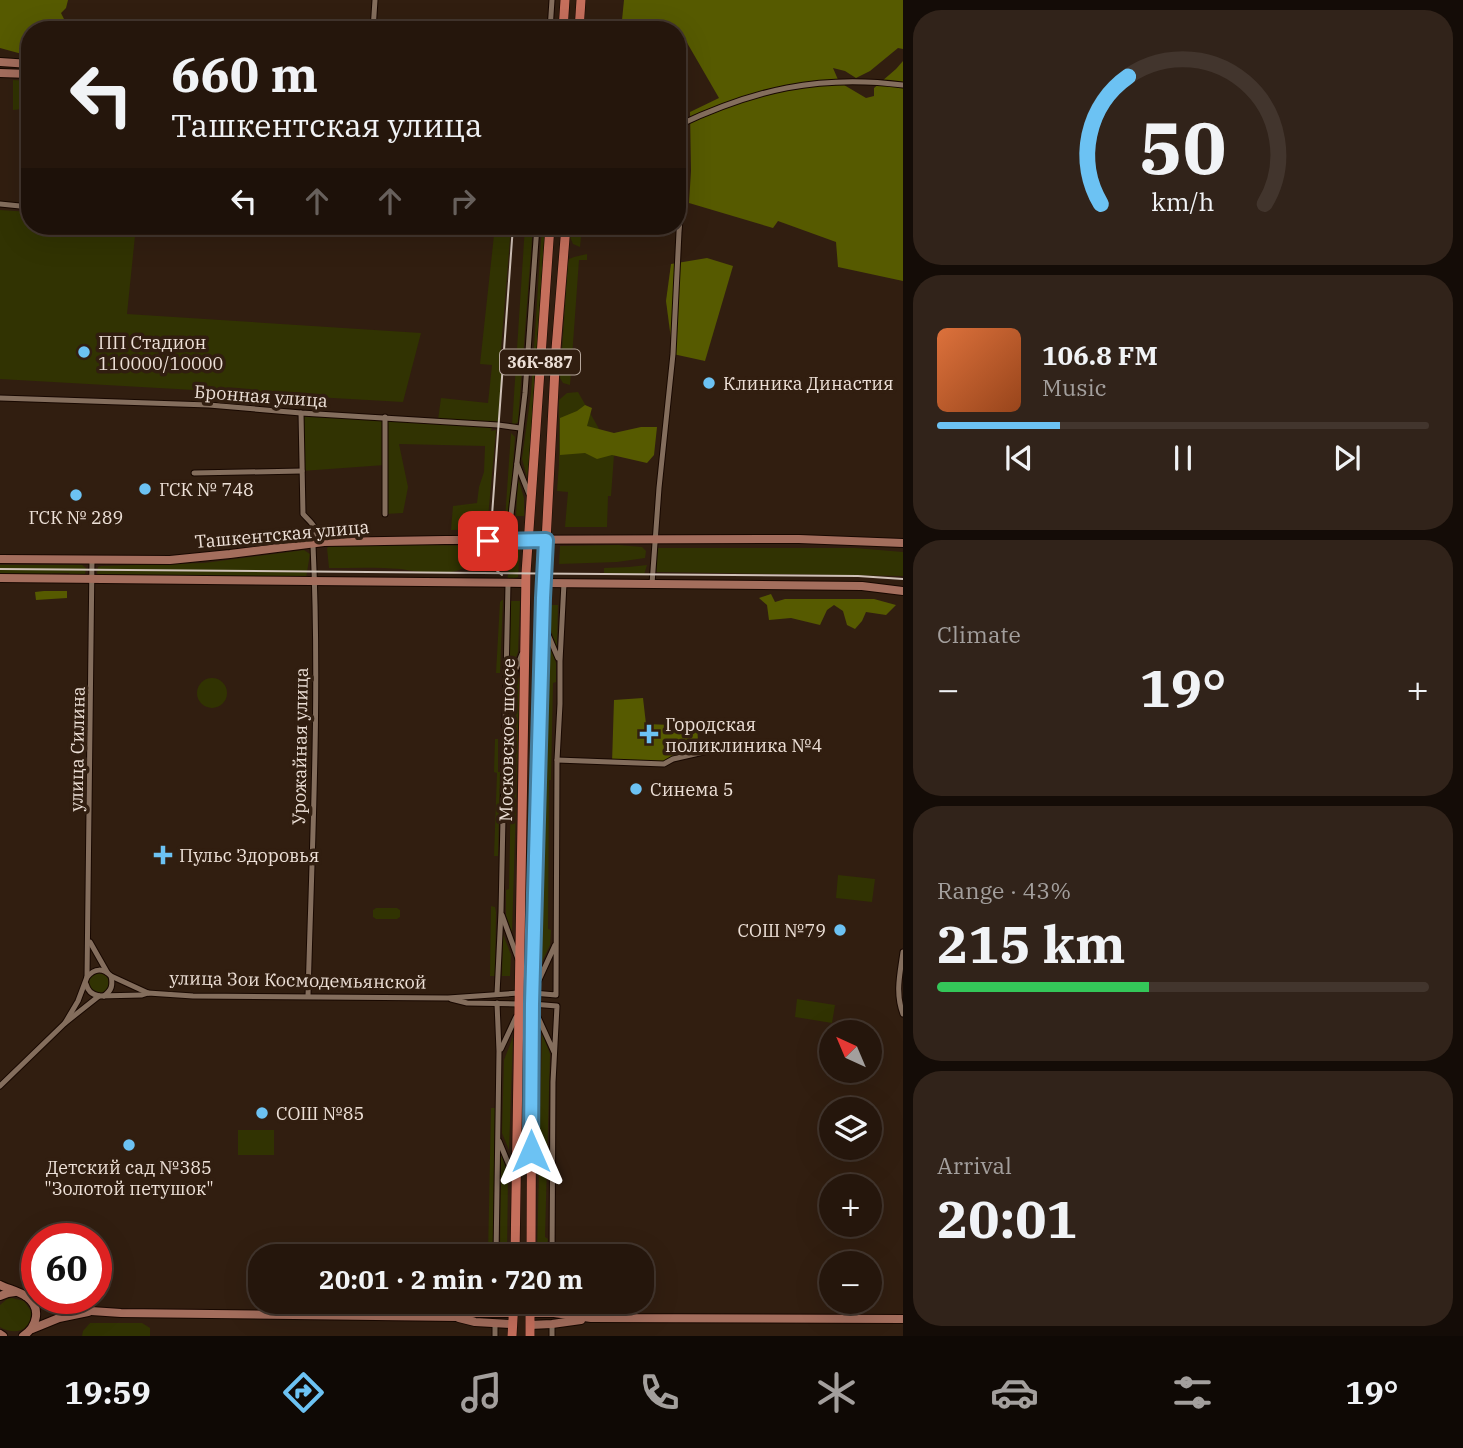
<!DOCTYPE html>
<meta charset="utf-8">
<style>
:root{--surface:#25160c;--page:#31231a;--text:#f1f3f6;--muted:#a39f9d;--line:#42352d;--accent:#6cc2f3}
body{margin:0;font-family:"IBM Plex Serif",serif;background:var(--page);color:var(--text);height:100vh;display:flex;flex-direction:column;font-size:26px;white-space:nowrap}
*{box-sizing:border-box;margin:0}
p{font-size:23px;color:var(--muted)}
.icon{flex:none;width:38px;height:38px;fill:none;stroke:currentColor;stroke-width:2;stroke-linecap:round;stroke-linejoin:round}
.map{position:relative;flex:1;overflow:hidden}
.sheet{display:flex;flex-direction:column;gap:10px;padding:10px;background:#140c07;width:560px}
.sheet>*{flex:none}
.hud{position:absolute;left:21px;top:21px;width:665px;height:214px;border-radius:28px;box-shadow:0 7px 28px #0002,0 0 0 2px var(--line);background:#25160c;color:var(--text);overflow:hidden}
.needle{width:46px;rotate:316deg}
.tools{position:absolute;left:819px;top:1020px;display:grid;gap:14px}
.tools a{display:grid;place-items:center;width:63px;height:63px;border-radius:50%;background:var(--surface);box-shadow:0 7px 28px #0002,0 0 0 2px var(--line);font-size:35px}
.speed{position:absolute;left:21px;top:1223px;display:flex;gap:14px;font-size:35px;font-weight:700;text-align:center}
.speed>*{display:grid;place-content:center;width:91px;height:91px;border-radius:50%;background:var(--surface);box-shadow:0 7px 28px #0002,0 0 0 2px var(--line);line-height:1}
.speed .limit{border:10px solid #d22;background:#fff;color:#111}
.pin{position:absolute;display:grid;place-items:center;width:60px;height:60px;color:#fff;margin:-30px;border-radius:14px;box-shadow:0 4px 10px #0006}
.me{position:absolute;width:77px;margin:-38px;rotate:0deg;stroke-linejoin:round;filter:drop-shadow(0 0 5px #0008)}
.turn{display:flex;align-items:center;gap:24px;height:147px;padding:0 35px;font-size:32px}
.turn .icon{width:91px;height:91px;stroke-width:2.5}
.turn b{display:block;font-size:49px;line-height:60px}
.lanes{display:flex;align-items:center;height:66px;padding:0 35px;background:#0003;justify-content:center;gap:35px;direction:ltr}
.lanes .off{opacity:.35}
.big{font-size:52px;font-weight:700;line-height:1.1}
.sheet .card{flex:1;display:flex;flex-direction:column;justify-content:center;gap:10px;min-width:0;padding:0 24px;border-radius:28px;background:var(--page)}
.sheet .dial{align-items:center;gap:0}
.dial svg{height:182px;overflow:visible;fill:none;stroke:var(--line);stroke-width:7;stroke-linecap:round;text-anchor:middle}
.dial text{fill:var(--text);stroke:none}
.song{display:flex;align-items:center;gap:21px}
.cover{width:84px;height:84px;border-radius:10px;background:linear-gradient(135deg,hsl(20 70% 55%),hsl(20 70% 35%))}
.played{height:7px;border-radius:4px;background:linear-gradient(90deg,var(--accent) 25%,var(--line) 25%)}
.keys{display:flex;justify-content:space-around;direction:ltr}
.heat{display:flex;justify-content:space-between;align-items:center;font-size:38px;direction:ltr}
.charge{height:10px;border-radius:5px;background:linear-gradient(90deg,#34c759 43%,var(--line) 0)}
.trip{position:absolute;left:248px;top:1244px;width:406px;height:70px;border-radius:28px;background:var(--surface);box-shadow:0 7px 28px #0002,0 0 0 2px var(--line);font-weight:700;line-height:70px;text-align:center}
.tab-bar{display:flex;height:112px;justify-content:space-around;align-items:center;background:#0f0905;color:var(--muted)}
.tab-bar .icon{width:49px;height:49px}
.tab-bar .on{color:var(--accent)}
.tab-bar b{font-size:32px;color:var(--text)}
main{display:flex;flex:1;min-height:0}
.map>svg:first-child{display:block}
</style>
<main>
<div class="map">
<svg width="903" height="1336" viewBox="0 0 903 1336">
<rect width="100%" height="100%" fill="#311e10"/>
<!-- green -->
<g fill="#313302">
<path d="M 13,80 L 30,81 L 30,108 L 13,110 Z"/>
<path d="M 0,210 L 30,212 L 30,226 L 136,226 L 127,314 L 421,333 L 403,402 L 0,379 Z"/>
<path d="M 495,226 L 511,226 L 500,361 L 503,361 L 498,425 L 493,425 L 491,431 L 496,430 L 487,529 L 451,530 L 453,506 L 477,503 L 479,487 L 484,472 L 485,446 L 399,444 L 408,487 L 403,513 L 385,514 L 385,465 L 302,471 L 301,413 L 438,420 L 441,398 L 488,403 L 492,365 L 480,364 Z"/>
<path d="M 525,226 L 533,226 L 518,422 L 512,426 Z"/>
<path d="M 542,226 L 545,226 L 530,451 L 527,477 L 522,459 L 531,393 Z"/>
<path d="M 571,226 L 582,226 L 580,247 L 573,244 L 570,237 Z"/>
<path d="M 587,254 L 587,260 L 579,260 L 570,385 L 563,383 L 560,378 L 568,265 L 569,259 L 574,257 Z"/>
<path d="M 578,392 L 614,455 L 611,496 L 608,496 L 607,527 L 565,527 L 568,492 L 557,491 L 559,464 L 559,400 L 567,393 Z"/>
<path d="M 511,433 L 515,437 L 509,520 L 505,519 Z"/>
<path d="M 518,478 L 524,498 L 524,516 L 516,516 Z"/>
<path d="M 370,544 L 481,546 L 486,547 C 479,556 472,565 462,569 C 443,577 420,572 401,569 C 377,567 352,568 329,568 L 327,548 L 330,546 Z"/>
<path d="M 494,545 L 511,545 L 510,559 L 513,546 L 520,546 L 518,577 L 507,580 L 509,569 C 499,563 493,557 494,545 Z"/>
<path d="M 618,545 L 642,547 L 646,551 L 645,558 L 617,562 L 559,564 L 560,546 Z"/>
<path d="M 656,548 L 855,548 L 903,552 L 903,576 L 656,572 Z"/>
<path d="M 304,550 L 310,554 L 306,578 L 99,577 L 97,573 L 98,567 L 101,566 L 204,563 Z"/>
<path d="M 0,565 L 82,565 L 86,568 L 85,575 L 70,575 L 69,573 C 46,573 23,577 0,576 Z"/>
<path d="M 647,565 L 644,575 L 604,574 L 604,568 L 629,567 Z"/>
<path d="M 502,600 L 503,600 L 500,673 L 496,673 L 500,602 Z"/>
<path d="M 511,601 L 520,601 L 518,652 L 509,676 Z"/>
<path d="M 550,605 L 558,605 L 557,647 L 549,626 Z"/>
<path d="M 549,644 L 556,663 L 556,682 L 553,683 L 551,780 L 549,780 L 548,929 L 551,930 L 550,945 L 540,966 L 545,679 Z"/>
<path d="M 520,675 L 512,934 L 506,916 L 506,890 L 509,889 L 512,733 L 515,733 L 516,707 L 510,706 L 510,697 Z"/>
<circle cx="212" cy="693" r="15"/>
<path d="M 495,739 L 498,739 L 498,772 L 500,772 L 498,856 L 494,856 L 497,773 L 494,772 Z"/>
<path d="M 838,875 L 875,879 L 872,902 L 836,898 Z"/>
<path d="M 491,906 L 495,907 L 496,912 L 495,976 L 490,976 Z"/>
<path d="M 376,908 L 397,908 L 400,910 L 400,917 L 397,919 L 376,919 L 373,917 L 373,910 Z"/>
<path d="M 503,934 L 511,955 L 510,976 L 502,976 Z"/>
<circle cx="99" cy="983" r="10"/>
<path d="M 797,999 L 835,1005 L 832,1023 L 795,1017 Z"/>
<path d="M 542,1033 L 550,1054 L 545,1237 L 548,1239 L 545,1256 L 537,1256 Z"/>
<path d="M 513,1037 L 509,1150 L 502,1133 L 504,1060 Z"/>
<path d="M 491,1108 L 495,1108 L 493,1256 L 488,1256 Z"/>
<rect x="238" y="1130" width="36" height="25"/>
<path d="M 501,1154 L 508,1175 L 507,1256 L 500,1256 Z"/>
<path d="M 12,1298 L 24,1301 L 31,1311 C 32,1331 15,1336 0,1327 L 0,1305 L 7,1299 Z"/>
<path d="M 90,1323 L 142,1323 L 150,1328 L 150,1336 L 82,1336 L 83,1331 Z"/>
</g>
<!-- forest -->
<g fill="#565a00">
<path d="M 0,0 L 68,0 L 66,8 L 61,13 L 64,19 L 59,24 L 53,26 L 52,30 L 30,30 L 30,54 L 22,54 L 0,48 Z"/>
<path d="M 624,0 L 903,0 L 903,49 L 898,48 L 870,71 L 856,78 L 845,71 L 833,68 L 839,82 L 866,98 L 874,96 L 874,88 L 896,69 L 903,61 L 903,281 L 838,267 L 836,242 L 778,221 L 773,228 L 689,203 L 691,171 L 690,112 L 719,98 L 686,41 L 677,43 L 677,30 L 621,30 Z"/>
<path d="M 707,258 L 733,266 L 705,361 L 673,354 L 666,301 L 671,264 Z"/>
<path d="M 585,405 L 592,408 L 587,426 L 614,433 L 641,427 L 657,427 L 654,455 L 647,463 L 612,455 L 597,459 L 585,453 L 560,455 L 560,418 L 577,411 Z"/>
<path d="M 44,591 L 67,591 L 67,598 L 36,600 L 35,592 Z"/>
<path d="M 771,594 L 775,602 L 785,599 L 874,599 L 896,605 L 886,615 L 866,612 L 862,621 L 855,629 L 847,625 L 843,611 L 834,605 L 827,610 L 820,625 L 791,618 L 769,620 L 767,605 L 759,598 Z"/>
<path d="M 643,698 L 646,724 L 697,726 L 698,741 L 673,759 L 658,765 L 612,763 L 614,700 Z"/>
</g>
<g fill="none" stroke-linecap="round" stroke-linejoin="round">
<!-- street casing -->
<g stroke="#180800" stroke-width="7">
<g id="street">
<path d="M 373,30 L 375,0"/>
<path d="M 550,30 L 552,0"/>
<path d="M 677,126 C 753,90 819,74 903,85"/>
<path d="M 0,204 L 30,207"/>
<path d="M 0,398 L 209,405 L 301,413 L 498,425 L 520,428"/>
<path d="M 301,413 L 303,514 C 314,526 320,528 313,545 C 320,695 312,846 308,996"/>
<path d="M 517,464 L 529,494"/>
<path d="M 194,473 L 302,471"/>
<path d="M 385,514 L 385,417"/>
<path d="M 508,541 L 525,393 L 537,226"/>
<path d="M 652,584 L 659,488 L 673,354 L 679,232 L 684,171 L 681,156 L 677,148"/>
<path d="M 544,625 L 558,658"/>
<path d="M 507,691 L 522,654"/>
<path d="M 557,760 L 664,764 L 673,759 L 708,751"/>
<path d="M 502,915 L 518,959"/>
<path d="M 90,942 L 107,972"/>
<path d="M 555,945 L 533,993 L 556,995 L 557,760 L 560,704 L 560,661 L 564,583"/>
<path d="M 903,952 C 900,974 895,993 903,1014"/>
<path d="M 111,976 L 148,993"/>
<path d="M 87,977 C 95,968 103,968 111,976 C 113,985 112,990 104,996"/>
<path d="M 86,984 C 88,991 91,994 99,996 L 142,995 L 148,993 L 193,996 L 448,998 L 519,993"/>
<path d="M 497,994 L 501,912 L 508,584"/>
<path d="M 451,999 L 467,1003 L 518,1004"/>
<path d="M 65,1023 L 78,1001 L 87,977 L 92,559"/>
<path d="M 501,1049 L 516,1017"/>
<path d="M 0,1086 L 65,1023 L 99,996"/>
<path d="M 499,1141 L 514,1177"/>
<path d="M 496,1256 L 499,1051 L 497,1003"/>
<path d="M 552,1256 L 553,1082 L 557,1006 L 532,1004 L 554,1052"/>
<path d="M 553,1302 L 554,1313"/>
<path d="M 494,1313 L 494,1302"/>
<path d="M 495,1336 L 495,1323"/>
<path d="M 552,1336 L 552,1324"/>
</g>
</g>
<!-- secondary casing -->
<g stroke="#180800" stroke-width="10">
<g id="secondary">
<path d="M 0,62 L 30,64"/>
<path d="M 0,73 L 30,74"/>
<path d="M 0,559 L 170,560 L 230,554 L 324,542 L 445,540 L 799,539 L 903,543"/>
<path d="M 0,578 L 525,583"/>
<path d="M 543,583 L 862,586 L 903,591"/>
<path d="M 0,1285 C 8,1289 19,1291 27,1297 C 42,1308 37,1327 23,1336"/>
<path d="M 0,1296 L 8,1293 L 15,1292"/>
<path d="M 26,1296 L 91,1311 L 121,1313 L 456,1317 L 475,1313 L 513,1313"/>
<path d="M 530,1313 L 554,1313 L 591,1318 L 903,1319"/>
<path d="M 459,1318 L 475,1322 L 512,1324"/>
<path d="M 530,1325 L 552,1324 L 581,1320"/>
<path d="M 32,1329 L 59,1318 L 88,1312"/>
<path d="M 0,1334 L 3,1336"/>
</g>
</g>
<!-- primary casing -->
<g stroke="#180800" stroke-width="10">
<g id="primary">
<path d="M 563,30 L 565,0"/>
<path d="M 579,30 L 581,0"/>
<path d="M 515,1256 L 526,573 L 550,226"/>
<path d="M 531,1256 L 532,1004 L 543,599 L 556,349 L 566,226"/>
<path d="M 512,1336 L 514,1302"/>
<path d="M 530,1336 L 530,1302"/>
</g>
</g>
<!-- street -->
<use href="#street" stroke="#846e5d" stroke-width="5"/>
<!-- secondary -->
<use href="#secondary" stroke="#a46e5d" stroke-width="8"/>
<!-- primary -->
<use href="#primary" stroke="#c56f5c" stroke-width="9"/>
<!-- tram -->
<g stroke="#cfc1b7" stroke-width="2">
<path d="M 0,569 C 286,571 572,573 858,576 L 903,579"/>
<path d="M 502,575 C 482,560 488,550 491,529 L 513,226"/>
</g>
</g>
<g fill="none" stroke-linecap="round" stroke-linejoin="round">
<!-- route casing -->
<g stroke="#467e9e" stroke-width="18">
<path id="route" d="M 488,541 L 546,540 L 543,598 L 532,1004 L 531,1151"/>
</g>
<!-- route -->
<use href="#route" stroke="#6cc2f3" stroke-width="12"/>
</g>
<!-- markers -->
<g fill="#6cc2f3" stroke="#311e10" stroke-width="2.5">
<circle cx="84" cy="352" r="7"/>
<circle cx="709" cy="383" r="7"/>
<circle cx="145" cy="489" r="7"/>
<circle cx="76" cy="495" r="7"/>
<path d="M645.5 723.5h7v7h7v7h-7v7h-7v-7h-7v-7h7z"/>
<circle cx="636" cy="789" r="7"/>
<path d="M159.5 844.5h7v7h7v7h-7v7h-7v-7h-7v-7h7z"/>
<circle cx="840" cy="930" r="7"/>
<circle cx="262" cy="1113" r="7"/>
<circle cx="129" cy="1145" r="7"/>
</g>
<g text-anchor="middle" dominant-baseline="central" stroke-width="7" stroke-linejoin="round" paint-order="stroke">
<!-- shield labels -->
<rect fill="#311e10" stroke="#b5a69b" stroke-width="2" x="500" y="349.5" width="80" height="25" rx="5"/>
<g font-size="16" font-weight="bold" fill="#ede0d7">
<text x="540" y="362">36К-887</text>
</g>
<!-- poi labels -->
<g font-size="18" fill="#ede0d7" stroke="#311e10" text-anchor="start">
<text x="98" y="342">ПП Стадион<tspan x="98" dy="21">110000/10000</tspan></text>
<text x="723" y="383">Клиника Династия</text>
<text x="159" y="489">ГСК № 748</text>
<text x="76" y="517" text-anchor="middle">ГСК № 289</text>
<text x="665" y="724">Городская<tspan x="665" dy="21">поликлиника №4</tspan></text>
<text x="650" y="789">Синема 5</text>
<text x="179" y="855">Пульс Здоровья</text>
<text x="826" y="930" text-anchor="end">СОШ №79</text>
<text x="276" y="1113">СОШ №85</text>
<text x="129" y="1167" text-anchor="middle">Детский сад №385<tspan x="129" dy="21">"Золотой петушок"</tspan></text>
</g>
<!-- street labels -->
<g font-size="18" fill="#ede0d7" stroke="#311e10">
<text transform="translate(261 396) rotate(4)">Бронная улица</text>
<text transform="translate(282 534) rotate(-5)">Ташкентская улица</text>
<text transform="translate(507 740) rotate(-89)">Московское шоссе</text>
<text transform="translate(300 746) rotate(-89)">Урожайная улица</text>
<text transform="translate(77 749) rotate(-89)">улица Силина</text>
<text transform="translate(298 980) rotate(1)">улица Зои Космодемьянской</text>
</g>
</g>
</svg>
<div class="tools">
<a><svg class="needle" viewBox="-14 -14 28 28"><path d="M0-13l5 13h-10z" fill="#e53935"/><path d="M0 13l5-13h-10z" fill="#a39f9d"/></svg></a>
<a><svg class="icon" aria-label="layers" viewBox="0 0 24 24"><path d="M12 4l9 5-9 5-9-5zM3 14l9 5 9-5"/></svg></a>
<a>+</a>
<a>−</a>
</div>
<div class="speed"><div class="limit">60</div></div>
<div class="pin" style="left:488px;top:541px;background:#d93025"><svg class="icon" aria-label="arrive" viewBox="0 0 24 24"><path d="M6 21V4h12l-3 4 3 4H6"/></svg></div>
<svg class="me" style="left:531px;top:1151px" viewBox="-20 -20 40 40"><path d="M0-17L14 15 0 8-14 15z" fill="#6cc2f3" stroke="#fff" stroke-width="4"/></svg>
<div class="trip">20:01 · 2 min · 720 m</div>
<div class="hud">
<div class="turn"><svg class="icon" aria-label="left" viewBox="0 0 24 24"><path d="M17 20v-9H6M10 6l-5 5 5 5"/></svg><div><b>660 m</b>Ташкентская улица</div></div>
<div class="lanes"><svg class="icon" aria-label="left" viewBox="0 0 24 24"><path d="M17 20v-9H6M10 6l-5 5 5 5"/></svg><svg class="icon off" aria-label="ahead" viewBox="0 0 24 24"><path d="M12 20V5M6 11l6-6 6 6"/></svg><svg class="icon off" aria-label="ahead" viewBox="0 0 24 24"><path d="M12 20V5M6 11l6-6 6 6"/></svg><svg class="icon off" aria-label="right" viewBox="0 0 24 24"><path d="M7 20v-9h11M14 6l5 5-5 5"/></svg></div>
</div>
</div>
<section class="sheet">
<div class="card dial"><svg viewBox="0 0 100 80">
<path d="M14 69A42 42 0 1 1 86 69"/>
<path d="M14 69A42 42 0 0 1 26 13" stroke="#6cc2f3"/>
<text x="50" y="56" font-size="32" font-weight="700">50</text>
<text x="50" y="72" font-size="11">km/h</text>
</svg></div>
<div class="card">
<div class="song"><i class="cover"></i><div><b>106.8 FM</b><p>Music</p></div></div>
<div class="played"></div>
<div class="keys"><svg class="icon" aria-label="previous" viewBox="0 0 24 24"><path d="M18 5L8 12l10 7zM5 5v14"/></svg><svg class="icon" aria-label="pause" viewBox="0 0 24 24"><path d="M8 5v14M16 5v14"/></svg><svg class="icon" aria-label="next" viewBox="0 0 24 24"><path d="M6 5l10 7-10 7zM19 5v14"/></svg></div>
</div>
<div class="card"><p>Climate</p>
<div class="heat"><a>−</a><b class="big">19°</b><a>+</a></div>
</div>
<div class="card"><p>Range · 43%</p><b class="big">215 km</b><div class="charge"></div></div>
<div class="card"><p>Arrival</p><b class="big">20:01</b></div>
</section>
</main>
<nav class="tab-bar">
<b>19:59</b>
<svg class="icon on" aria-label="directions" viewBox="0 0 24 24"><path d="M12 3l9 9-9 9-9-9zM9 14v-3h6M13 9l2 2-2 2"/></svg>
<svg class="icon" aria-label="music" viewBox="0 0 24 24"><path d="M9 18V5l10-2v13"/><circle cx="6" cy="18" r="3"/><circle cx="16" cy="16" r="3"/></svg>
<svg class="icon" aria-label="phone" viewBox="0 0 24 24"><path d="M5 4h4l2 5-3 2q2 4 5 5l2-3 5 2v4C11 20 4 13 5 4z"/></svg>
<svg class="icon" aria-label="climate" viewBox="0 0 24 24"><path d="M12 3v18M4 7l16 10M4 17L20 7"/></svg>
<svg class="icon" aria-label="car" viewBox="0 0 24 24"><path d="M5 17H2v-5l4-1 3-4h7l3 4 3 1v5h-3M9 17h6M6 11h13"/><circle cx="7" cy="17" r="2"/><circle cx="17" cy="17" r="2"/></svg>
<svg class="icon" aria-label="filters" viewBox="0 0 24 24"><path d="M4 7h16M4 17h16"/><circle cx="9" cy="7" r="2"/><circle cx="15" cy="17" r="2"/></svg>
<b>19°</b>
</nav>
